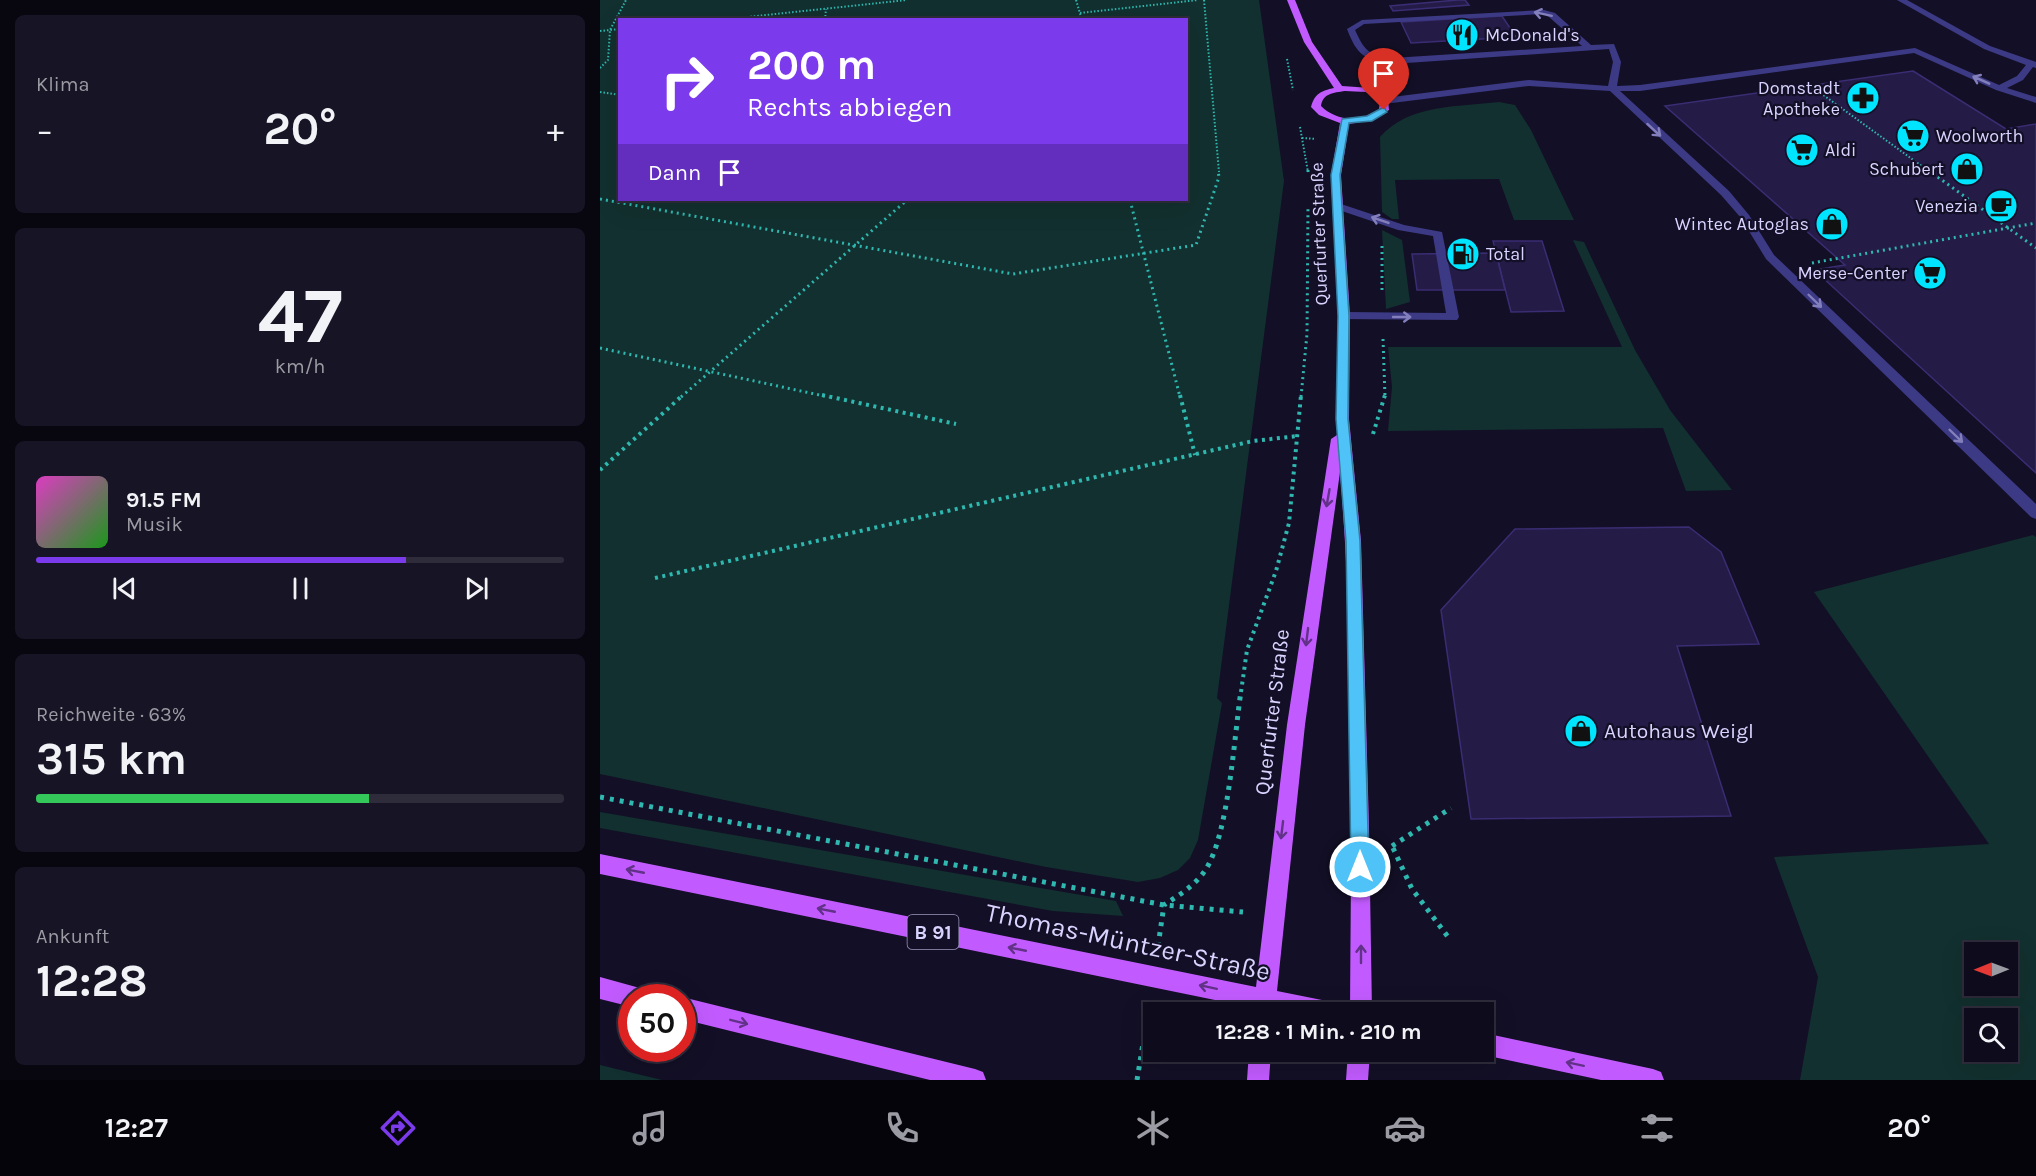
<!DOCTYPE html>
<html lang="de">
<meta charset="utf-8">
<style>
:root{--surface:#0e0b1c;--page:#171425;--text:#f1f3f6;--muted:#9b9ba3;--line:#2e2b3b;--accent:#7c3aed}
body{margin:0;font-family:Karla,sans-serif;background:var(--page);color:var(--text);height:100vh;display:flex;flex-direction:column;font-size:22px;white-space:nowrap}
*{box-sizing:border-box;margin:0}
p{font-size:20px;color:var(--muted)}
.icon{flex:none;width:33px;height:33px;fill:none;stroke:currentColor;stroke-width:2;stroke-linecap:round;stroke-linejoin:round}
.map{position:relative;flex:1;overflow:hidden}
.details{display:flex;flex-direction:column;gap:15px;padding:15px;background:#08060f;width:600px}
.details>*{flex:none}
.guide{position:absolute;left:18px;top:18px;width:570px;height:183px;border-radius:0px;box-shadow:0 6px 24px #0002,0 0 0 2px var(--line);background:#7c3aed;color:#fff;overflow:hidden}
.needle{width:39px;rotate:269deg}
.buttons{position:absolute;left:1364px;top:942px;display:grid;gap:12px}
.buttons a{display:grid;place-items:center;width:54px;height:54px;border-radius:0px;background:var(--surface);box-shadow:0 6px 24px #0002,0 0 0 2px var(--line);font-size:30px}
.speed{position:absolute;left:18px;top:984px;display:flex;gap:12px;font-size:30px;font-weight:700;text-align:center}
.speed>*{display:grid;place-content:center;width:78px;height:78px;border-radius:50%;background:var(--surface);box-shadow:0 6px 24px #0002,0 0 0 2px var(--line);line-height:1}
.speed .limit{border:9px solid #d22;background:#fff;color:#111}
.pin{position:absolute;display:grid;place-items:center;width:51px;height:51px;color:#fff;margin:-62px -26px;border-radius:50% 50% 50% 0;rotate:-45deg;box-shadow:0 0 6px #0007}
.pin .icon{rotate:45deg}
.me{position:absolute;width:66px;margin:-33px;rotate:0deg;stroke-linejoin:round;filter:drop-shadow(0 0 4px #0008)}
.turn{display:flex;align-items:center;gap:21px;height:126px;padding:0 30px;font-size:27px}
.turn .icon{width:78px;height:78px;stroke-width:2.5}
.turn b{display:block;font-size:42px;line-height:51px}
.then{display:flex;align-items:center;height:57px;padding:0 30px;background:#0003;gap:12px;font-size:22px}
.big{font-size:45px;font-weight:700;line-height:1.1}
.details .tile{flex:1;display:flex;flex-direction:column;justify-content:center;gap:9px;min-width:0;padding:0 21px;border-radius:9px;background:var(--page)}
.details .dial{align-items:center;gap:0}
.dial b{font-size:78px;line-height:1}
.song{display:flex;align-items:center;gap:18px}
.cover{width:72px;height:72px;border-radius:9px;background:linear-gradient(135deg,hsl(310 70% 55%),hsl(120 70% 35%))}
.played{height:6px;border-radius:3px;background:linear-gradient(90deg,var(--accent) 70%,var(--line) 70%)}
.keys{display:flex;justify-content:space-around;direction:ltr}
.heat{display:flex;justify-content:space-between;align-items:center;font-size:33px;direction:ltr}
.charge{height:9px;border-radius:4px;background:linear-gradient(90deg,#34c759 63%,var(--line) 0)}
.trip{position:absolute;left:543px;top:1002px;width:351px;height:60px;border-radius:0px;background:var(--surface);box-shadow:0 6px 24px #0002,0 0 0 2px var(--line);font-weight:700;line-height:60px;text-align:center}
.tab-bar{display:flex;height:96px;justify-content:space-around;align-items:center;background:#06040b;color:var(--muted)}
.tab-bar .icon{width:42px;height:42px}
.tab-bar .active{color:var(--accent)}
.tab-bar b{font-size:27px;color:var(--text)}
main{display:flex;flex:1;min-height:0}
.map>svg:first-child{display:block}
</style>
<main>
<section class="details">
<div class="tile"><p>Klima</p>
<div class="heat"><a>−</a><b class="big">20°</b><a>+</a></div>
</div>
<div class="tile dial"><b>47</b><p>km/h</p></div>
<div class="tile">
<div class="song"><i class="cover"></i><div><b>91.5 FM</b><p>Musik</p></div></div>
<div class="played"></div>
<div class="keys"><svg class="icon" aria-label="previous" viewBox="0 0 24 24"><path d="M18 5L8 12l10 7zM5 5v14"/></svg><svg class="icon" aria-label="pause" viewBox="0 0 24 24"><path d="M8 5v14M16 5v14"/></svg><svg class="icon" aria-label="next" viewBox="0 0 24 24"><path d="M6 5l10 7-10 7zM19 5v14"/></svg></div>
</div>
<div class="tile"><p>Reichweite · 63%</p><b class="big">315 km</b><div class="charge"></div></div>
<div class="tile"><p>Ankunft</p><b class="big">12:28</b></div>
</section>
<div class="map">
<svg width="1436" height="1080" viewBox="0 0 1436 1080">
<rect width="100%" height="100%" fill="#130f26"/>
<!-- green -->
<g fill="#12302f" fill-rule="evenodd">
<path d="M 0,0 L 659,0 L 684,181 L 617,698 L 622,703 L 598,840 L 590,858 L 578,870 L 560,878 L 538,882 L 446,867 L 0,774 ZM 20,20 L 586,20 L 586,200 L 20,200 Z"/>
<path d="M 899,102 L 915,105 L 931,130 L 974,220 L 914,220 L 899,179 L 795,180 L 799,219 L 792,219 L 782,212 L 780,137 C 809,104 857,107 899,102 Z"/>
<path d="M 782,230 L 802,240 L 810,302 L 786,309 Z"/>
<path d="M 973,240 L 984,242 L 1035,350 L 1070,410 L 1132,490 L 1086,491 L 1063,428 L 788,431 L 792,387 L 788,347 L 1022,347 Z"/>
<path d="M 1433,535 L 1436,537 L 1436,1080 L 1200,1080 L 1218,977 L 1174,857 L 1389,844 L 1214,592 ZM 1374,952 L 1407,952 L 1407,986 L 1374,986 ZM 1374,1018 L 1407,1018 L 1407,1052 L 1374,1052 Z"/>
<path d="M 0,812 L 516,901 L 523,916 L 453,911 L 0,828 Z"/>
<path d="M 0,1065 L 62,1080 L 0,1080 Z"/>
</g>
<!-- building -->
<g fill="#241b47" stroke="#3b2d73" stroke-width="1.5">
<path d="M 857,0 L 865,0 L 869,5 L 793,11 L 790,6 Z"/>
<path d="M 902,16 L 916,37 L 811,43 L 801,22 Z"/>
<path d="M 1313,71 L 1406,129 L 1436,124 L 1436,473 L 1222,277 L 1227,276 L 1220,269 L 1245,265 L 1065,106 Z"/>
<path d="M 893,241 L 942,241 L 964,311 L 911,312 Z"/>
<path d="M 896,253 L 905,290 L 817,290 L 812,254 Z"/>
<path d="M 1089,527 L 1121,552 L 1159,644 L 1077,646 L 1131,816 L 871,819 L 841,610 L 915,529 Z"/>
</g>
<g fill="none" stroke-linecap="round" stroke-linejoin="round">
<!-- path-far3 -->
<g stroke="#2fb8b0" stroke-width="2" stroke-dasharray="1.5 2" stroke-linecap="butt">
<path d="M 476,0 L 482,20"/>
<path d="M 604,0 L 619,172"/>
<path d="M 480,13 L 598,0"/>
<path d="M 119,20 L 307,0"/>
<path d="M 225,20 L 226,9"/>
<path d="M 0,31 L 20,29"/>
<path d="M 687,59 L 693,90"/>
<path d="M 0,68 L 8,60 L 10,30 L 26,0"/>
<path d="M 1215,89 L 1330,172"/>
<path d="M 0,92 L 20,95"/>
<path d="M 700,127 L 708,172"/>
<path d="M 702,138 L 716,139"/>
</g>
<!-- path-far2 -->
<g stroke="#2fb8b0" stroke-width="3" stroke-dasharray="2 4" stroke-linecap="butt">
<path d="M 708,170 L 708,173"/>
<path d="M 1328,170 L 1436,248"/>
<path d="M 0,199 L 413,274 L 596,245 L 619,177 L 618,170"/>
<path d="M 530,200 L 580,397"/>
<path d="M 782,246 L 782,293"/>
<path d="M 1212,263 L 1436,223"/>
<path d="M 783,339 L 785,397"/>
<path d="M 0,348 L 229,397"/>
<path d="M 81,397 L 307,200"/>
<path d="M 701,397 L 707,334 L 708,207"/>
</g>
<!-- path-far1 -->
<g stroke="#2fb8b0" stroke-width="4" stroke-dasharray="3 4.5" stroke-linecap="butt">
<path d="M 222,395 L 356,424"/>
<path d="M 580,395 L 595,455"/>
<path d="M 773,434 L 785,395"/>
<path d="M 0,470 L 83,395"/>
<path d="M 55,578 L 653,441 L 698,436"/>
<path d="M 641,692 L 647,650 L 676,571 L 689,523 L 701,395"/>
</g>
<!-- path -->
<g stroke="#2fb8b0" stroke-width="5" stroke-dasharray="4 6" stroke-linecap="butt">
<path d="M 0,797 L 564,905 L 643,912"/>
<path d="M 792,846 L 851,808"/>
<path d="M 793,848 L 812,889 L 848,937"/>
<path d="M 558,946 L 564,905 C 579,895 596,885 606,869 C 629,832 634,737 641,691"/>
<path d="M 537,1080 L 549,1007"/>
</g>
<!-- minor -->
<g fill="#3d3a85" fill-rule="evenodd">
<path d="M 1297,0 L 1307,0 L 1390,46 L 1436,62 L 1436,68 L 1433,67 L 1423,80 L 1407,88 L 1436,97 L 1436,103 L 1396,90 L 1314,53 L 1040,91 L 1020,91 L 1129,191 L 1149,215 L 1174,255 L 1436,504 L 1436,519 L 1431,517 L 1166,259 L 1141,218 L 1121,195 L 1010,91 L 929,86 L 784,104 L 780,101 L 784,98 L 929,80 L 1008,86 L 1013,62 L 1009,49 L 792,64 C 764,60 757,55 747,29 L 762,20 L 944,10 L 955,13 L 991,45 L 1014,44 L 1021,62 L 1017,86 L 1040,85 L 1315,48 L 1399,85 L 1417,76 L 1426,65 L 1384,49 ZM 943,14 L 949,17 L 982,46 L 792,58 C 769,56 764,50 755,30 L 764,24 Z"/>
<path d="M 733,204 L 741,204 L 804,225 L 842,232 L 859,317 L 857,320 L 740,319 L 738,316 L 744,312 L 846,313 L 833,236 L 798,230 L 733,208 Z"/>
</g>
<!-- major -->
<g fill="#c25bff" fill-rule="evenodd">
<path d="M 687,0 L 695,0 L 712,42 L 742,86 L 771,88 L 788,99 L 789,110 L 772,120 L 749,124 L 741,175 L 750,316 L 749,419 L 761,541 L 769,827 L 772,1012 L 750,1012 C 751,833 755,650 740,472 L 705,725 L 677,991 L 727,1001 L 735,1004 L 738,1012 L 653,1012 L 654,1008 L 0,874 L 0,854 L 656,987 L 687,725 L 731,439 L 737,435 L 738,316 L 731,175 L 740,123 L 719,115 L 711,107 C 715,93 721,91 734,88 L 704,42 ZM 745,91 L 766,92 L 780,100 L 779,109 C 761,122 737,122 721,106 C 723,93 733,93 745,91 Z"/>
<path d="M 0,977 L 47,990 L 49,998 L 32,998 L 32,1007 L 0,999 Z"/>
<path d="M 82,997 L 375,1069 L 383,1072 L 386,1080 L 330,1080 L 82,1019 Z"/>
<path d="M 884,1033 L 1053,1069 L 1061,1072 L 1064,1080 L 1001,1080 L 884,1055 L 876,1052 L 884,1052 Z"/>
<path d="M 649,1052 L 671,1052 L 669,1080 L 647,1080 Z"/>
<path d="M 748,1052 L 770,1052 L 768,1080 L 746,1080 Z"/>
</g>
</g>
<!-- one-way arrows -->
<defs><path id="oneway-shaft" d="M-6 0H5M1.5-3L5.5 0L1.5 3" fill="none" stroke-width="1.6" stroke-linecap="round" stroke-linejoin="round" transform="scale(1.5)"/></defs>
<g stroke="#837fbc">
<use href="#oneway-shaft" transform="translate(943 14) rotate(-168)"/>
<use href="#oneway-shaft" transform="translate(1381 80) rotate(-156)"/>
<use href="#oneway-shaft" transform="translate(1054 130) rotate(42)"/>
<use href="#oneway-shaft" transform="translate(780 220) rotate(-161)"/>
<use href="#oneway-shaft" transform="translate(1215 301) rotate(44)"/>
<use href="#oneway-shaft" transform="translate(802 317)"/>
<use href="#oneway-shaft" transform="translate(1356 436) rotate(44)"/>
</g>
<g stroke="#623188">
<use href="#oneway-shaft" transform="translate(728 498) rotate(100)"/>
<use href="#oneway-shaft" transform="translate(707 637) rotate(97)"/>
<use href="#oneway-shaft" transform="translate(682 830) rotate(97)"/>
<use href="#oneway-shaft" transform="translate(35 871) rotate(-169)"/>
<use href="#oneway-shaft" transform="translate(226 910) rotate(-169)"/>
<use href="#oneway-shaft" transform="translate(417 949) rotate(-169)"/>
<use href="#oneway-shaft" transform="translate(761 954) rotate(-90)"/>
<use href="#oneway-shaft" transform="translate(608 987) rotate(-168)"/>
<use href="#oneway-shaft" transform="translate(139 1022) rotate(14)"/>
<use href="#oneway-shaft" transform="translate(975 1064) rotate(-168)"/>
</g>
<!-- route -->
<path fill="#4fc3f7" stroke="#337fa1" stroke-width="1.5" d="M 784,107 L 787,112 L 772,121 L 749,123 L 740,175 L 749,316 L 748,419 L 760,541 L 769,867 L 767,873 L 760,876 L 754,873 L 751,867 L 746,541 L 736,419 L 738,316 L 731,175 L 742,119 L 767,116 Z"/>
<!-- icons -->
<defs>
<g id="restaurant-disc" transform="scale(1.725)"><circle r="9.5" fill="#00e5ff" stroke="#130f26"/><path d="M-5-6h1v4h1v-4h1v4h1v-4h1v5L-1.5 .5V6h-2V.5L-5-1ZM5-6V6H3V1.5H1.5Q1.5-4 5-6Z" fill="#111"/></g>
<g id="pharmacy-disc" transform="scale(1.725)"><circle r="9.5" fill="#00e5ff" stroke="#130f26"/><path d="M-2-6h4v4h4v4h-4v4h-4v-4h-4v-4h4Z" fill="#111"/></g>
<g id="supermarket-disc" transform="scale(1.725)"><circle r="9.5" fill="#00e5ff" stroke="#130f26"/><path d="M-6-5.5h2.5l.6 2H6L4.5 2H-2.5L-4.4-4H-6ZM-1.5 3.2a1.3 1.3 0 1 0 .1 0ZM3 3.2a1.3 1.3 0 1 0 .1 0Z" fill="#111"/></g>
<g id="shop-disc" transform="scale(1.725)"><circle r="9.5" fill="#00e5ff" stroke="#130f26"/><path d="M-5-2.5h2.3a2.7 3.5 0 0 1 5.4 0H5L5.5 6h-11ZM-1.5-2.5h3a1.5 2.3 0 0 0-3 0Z" fill="#111"/></g>
<g id="cafe-disc" transform="scale(1.725)"><circle r="9.5" fill="#00e5ff" stroke="#130f26"/><path d="M-5.5-4.5H6V0H3Q3 3.5 0 3.5H-2.5Q-5.5 3.5-5.5 0ZM3-3.2v2h1.7v-2ZM-6 4.5H4V6H-6Z" fill="#111"/></g>
<g id="fuel-disc" transform="scale(1.725)"><circle r="9.5" fill="#00e5ff" stroke="#130f26"/><path d="M-5.5-6h7V0h2V4h1.3V-2.5L3-4.5l.8-.8L6-3V5H2.5V1h-1V6h-7ZM-4.2-4.7v3.2H.2V-4.7Z" fill="#111"/></g>
</defs>
<g fill-rule="evenodd">
<use href="#restaurant-disc" x="862" y="35"/>
<use href="#pharmacy-disc" x="1263" y="98"/>
<use href="#supermarket-disc" x="1313" y="136"/>
<use href="#supermarket-disc" x="1202" y="150"/>
<use href="#shop-disc" x="1367" y="169"/>
<use href="#cafe-disc" x="1401" y="206"/>
<use href="#shop-disc" x="1232" y="224"/>
<use href="#fuel-disc" x="863" y="254"/>
<use href="#supermarket-disc" x="1330" y="273"/>
<use href="#shop-disc" x="981" y="731"/>
</g>
<g text-anchor="middle" dominant-baseline="central" stroke-width="4.5" stroke-linejoin="round" paint-order="stroke">
<!-- far-poi labels -->
<g font-size="18" fill="#d9d4ff" stroke="#130f26" text-anchor="end">
<text x="885" y="35" text-anchor="start">McDonald's</text>
<text x="1240" y="88">Domstadt<tspan x="1240" dy="21">Apotheke</tspan></text>
<text x="1336" y="136" text-anchor="start">Woolworth</text>
<text x="1225" y="150" text-anchor="start">Aldi</text>
<text x="1344" y="169">Schubert</text>
<text x="1378" y="206">Venezia</text>
<text x="1209" y="224">Wintec Autoglas</text>
<text x="886" y="254" text-anchor="start">Total</text>
<text x="1307" y="273">Merse-Center</text>
</g>
<!-- far-street labels -->
<g font-size="18" fill="#d9d4ff" stroke="#130f26">
<text transform="translate(719 234) rotate(-92)">Querfurter Straße</text>
</g>
<!-- shield labels -->
<rect fill="#130f26" stroke="#9e99be" stroke-width="1.5" x="307.5" y="915" width="51" height="34" rx="4.5"/>
<g font-size="20" font-weight="bold" fill="#d9d4ff">
<text x="333" y="932">B 91</text>
</g>
<!-- street labels -->
<g font-size="21" fill="#d9d4ff" stroke="#130f26">
<text transform="translate(672 712) rotate(-83)">Querfurter Straße</text>
</g>
<!-- poi labels -->
<g font-size="21" fill="#d9d4ff" stroke="#130f26" text-anchor="start">
<text x="1004" y="731">Autohaus Weigl</text>
</g>
<!-- near-street labels -->
<g font-size="26" fill="#d9d4ff" stroke="#130f26">
<text transform="translate(528 942) rotate(12)">Thomas-Müntzer-Straße</text>
</g>
</g>
</svg>
<div class="buttons">
<a><svg class="needle" viewBox="-14 -14 28 28"><path d="M0-13l5 13h-10z" fill="#e53935"/><path d="M0 13l5-13h-10z" fill="#9b9ba3"/></svg></a>
<a><svg class="icon" aria-label="search" viewBox="0 0 24 24"><circle cx="10" cy="10" r="6"/><path d="M15 15l6 6"/></svg></a>
</div>
<div class="speed"><div class="limit">50</div></div>
<div class="pin" style="left:784px;top:110px;background:#d93025"><svg class="icon" aria-label="arrive" viewBox="0 0 24 24"><path d="M6 21V4h12l-3 4 3 4H6"/></svg></div>
<svg class="me" style="left:760px;top:867px" viewBox="-20 -20 40 40"><circle r="17" fill="#4fc3f7" stroke="#fff" stroke-width="3"/><path d="M0-11L8 9 0 5-8 9z" fill="#fff"/></svg>
<div class="trip">12:28 · 1 Min. · 210 m</div>
<div class="guide">
<div class="turn"><svg class="icon" aria-label="right" viewBox="0 0 24 24"><path d="M7 20v-9h11M14 6l5 5-5 5"/></svg><div><b>200 m</b>Rechts abbiegen</div></div>
<div class="then">Dann<svg class="icon" aria-label="arrive" viewBox="0 0 24 24"><path d="M6 21V4h12l-3 4 3 4H6"/></svg></div>
</div>
</div>
</main>
<nav class="tab-bar">
<b>12:27</b>
<svg class="icon active" aria-label="directions" viewBox="0 0 24 24"><path d="M12 3l9 9-9 9-9-9zM9 14v-3h6M13 9l2 2-2 2"/></svg>
<svg class="icon" aria-label="music" viewBox="0 0 24 24"><path d="M9 18V5l10-2v13"/><circle cx="6" cy="18" r="3"/><circle cx="16" cy="16" r="3"/></svg>
<svg class="icon" aria-label="phone" viewBox="0 0 24 24"><path d="M5 4h4l2 5-3 2q2 4 5 5l2-3 5 2v4C11 20 4 13 5 4z"/></svg>
<svg class="icon" aria-label="climate" viewBox="0 0 24 24"><path d="M12 3v18M4 7l16 10M4 17L20 7"/></svg>
<svg class="icon" aria-label="car" viewBox="0 0 24 24"><path d="M5 17H2v-5l4-1 3-4h7l3 4 3 1v5h-3M9 17h6M6 11h13"/><circle cx="7" cy="17" r="2"/><circle cx="17" cy="17" r="2"/></svg>
<svg class="icon" aria-label="filters" viewBox="0 0 24 24"><path d="M4 7h16M4 17h16"/><circle cx="9" cy="7" r="2"/><circle cx="15" cy="17" r="2"/></svg>
<b>20°</b>
</nav>
